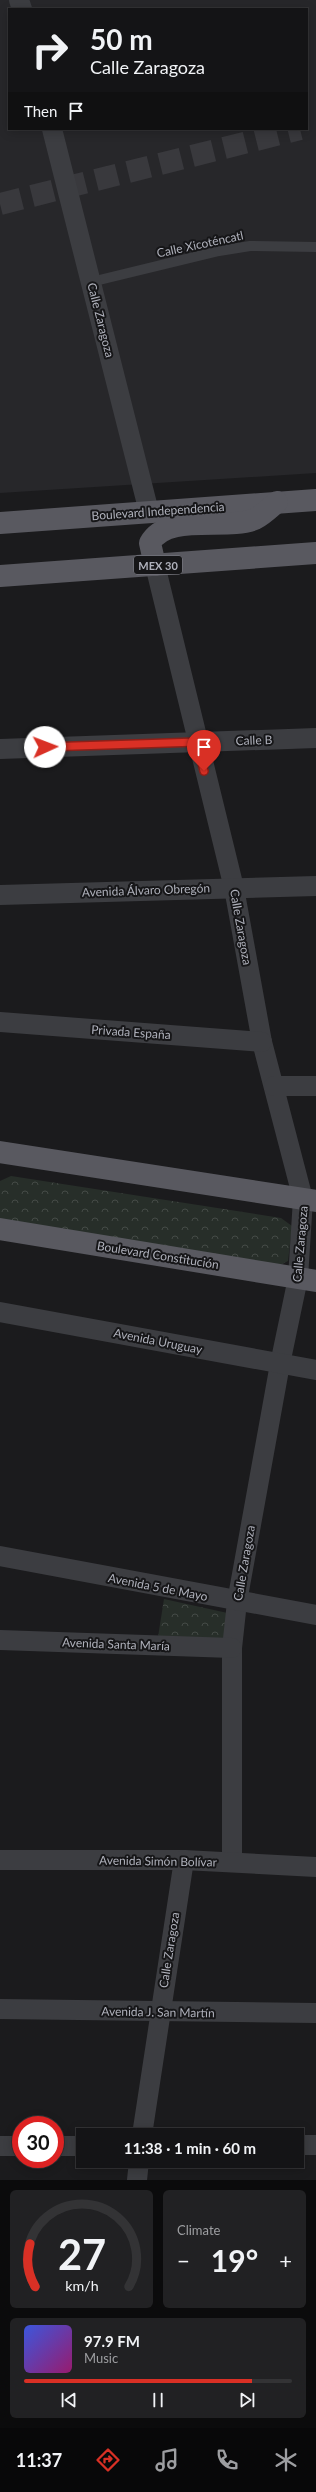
<!DOCTYPE html>
<meta charset="utf-8">
<style>
:root{--surface:#141416;--page:#212123;--text:#f1f3f6;--muted:#9d9ea1;--line:#333335;--accent:#d93025}
body{margin:0;font-family:Lato,sans-serif;background:var(--page);color:var(--text);height:100vh;display:flex;flex-direction:column;font-size:15px;white-space:nowrap}
*{box-sizing:border-box;margin:0}
p{font-size:13px;color:var(--muted)}
.icon{flex:none;width:22px;height:22px;fill:none;stroke:currentColor;stroke-width:2;stroke-linecap:round;stroke-linejoin:round}
.map{position:relative;height:2180px;overflow:hidden}
.side{display:flex;flex-direction:column;gap:10px;padding:10px;background:#0b0b0c;flex:1}
.side>*{flex:none}
.guide{position:absolute;left:8px;top:8px;width:300px;height:122px;border-radius:0px;box-shadow:0 2px 10px #0003,0 0 0 1px var(--line);background:#141416;color:var(--text);overflow:hidden}
.speed{position:absolute;left:12px;top:2116px;display:flex;gap:8px;font-size:20px;font-weight:700;text-align:center}
.speed>*{display:grid;place-content:center;width:52px;height:52px;border-radius:50%;background:var(--surface);box-shadow:0 2px 10px #0003,0 0 0 1px var(--line);line-height:1}
.speed .limit{border:6px solid #d22;background:#fff;color:#111}
.pin{position:absolute;display:grid;place-items:center;width:34px;height:34px;color:#fff;margin:-41px -17px;border-radius:50% 50% 50% 0;rotate:-45deg;box-shadow:0 0 4px #0007}
.pin .icon{rotate:45deg}
.me{position:absolute;width:44px;margin:-22px;rotate:88deg;stroke-linejoin:round;filter:drop-shadow(0 0 3px #0008)}
.turn{display:flex;align-items:center;gap:14px;height:84px;padding:0 16px;font-size:18px}
.turn .icon{width:52px;height:52px;stroke-width:2.5}
.turn b{display:block;font-size:28px;line-height:34px}
.then{display:flex;align-items:center;height:38px;padding:0 16px;background:#0003;gap:8px;font-size:15px}
.big{font-size:30px;font-weight:700;line-height:1.1}
.side .card{flex:1;display:flex;flex-direction:column;justify-content:center;gap:6px;min-width:0;padding:0 14px;border-radius:6px;background:var(--page)}
.side .dial{align-items:center;gap:0}
.dial svg{height:104px;overflow:visible;fill:none;stroke:var(--line);stroke-width:7;stroke-linecap:round;text-anchor:middle}
.dial text{fill:var(--text);stroke:none}
.song{display:flex;align-items:center;gap:12px}
.cover{width:48px;height:48px;border-radius:6px;background:linear-gradient(135deg,hsl(230 70% 55%),hsl(320 70% 35%))}
.played{height:4px;border-radius:2px;background:linear-gradient(90deg,var(--accent) 85%,var(--line) 85%)}
.keys{display:flex;justify-content:space-around;direction:ltr}
.heat{display:flex;justify-content:space-between;align-items:center;font-size:22px;direction:ltr}
.side .tiles{flex:1;display:grid;gap:10px;grid-template-columns:1fr 1fr}
.card:last-child{grid-column:span 2}
.trip{position:absolute;left:76px;top:2128px;width:228px;height:40px;border-radius:0px;background:var(--surface);box-shadow:0 2px 10px #0003,0 0 0 1px var(--line);font-weight:700;line-height:40px;text-align:center}
.tabs{display:flex;height:64px;justify-content:space-around;align-items:center;background:#080809;color:var(--muted)}
.tabs .icon{width:28px;height:28px}
.tabs .selected{color:var(--accent)}
.tabs b{font-size:18px;color:var(--text)}
.map>svg:first-child{display:block}
</style>
<div class="map">
<svg width="316" height="2180" viewBox="0 0 316 2180">
<defs>
<pattern id="park-crowns" width="20" height="18" patternUnits="userSpaceOnUse"><rect width="20" height="18" fill="#272e29"/><path d="M2 6a3 3 0 1 1 6 0M12 15a3 3 0 1 1 6 0" fill="none" stroke="#444a46"/></pattern>
</defs>
<rect width="100%" height="100%" fill="#1b1b1d"/>
<!-- built -->
<path fill="#27272a" fill-rule="evenodd" d="M 0,0 L 316,0 L 316,473 L 0,493 ZM 9,9 L 307,9 L 307,129 L 9,129 Z"/>
<!-- park -->
<g fill="url(#park-crowns)">
<path d="M 11,1176 L 281,1218 L 292,1226 L 288,1261 L 276,1267 L 4,1222 L 0,1218 L 0,1181 Z"/>
<path d="M 164,1599 L 232,1614 L 227,1639 L 158,1637 Z"/>
</g>
<g fill="none" stroke-linecap="round" stroke-linejoin="round">
<!-- secondary-tunnel -->
<path stroke="#39393d" stroke-width="22" stroke-dasharray="22 11" stroke-linecap="butt" d="M 0,204 L 300,129"/>
<!-- lane -->
<path stroke="#3c3d41" stroke-width="10" d="M 91,282 L 219,251 L 250,246 L 316,247"/>
<!-- street -->
<g stroke="#3c3d41" stroke-width="20">
<path d="M 19,0 L 22,9"/>
<path d="M 52,129 L 149,512"/>
<path d="M 155,565 L 234,888 L 262,1042 L 303,1199 L 298,1278 L 280,1364 L 237,1602 L 232,1648 L 232,1862"/>
<path d="M 0,749 L 316,738"/>
<path d="M 0,895 L 316,886"/>
<path d="M 0,1022 L 262,1042"/>
<path d="M 274,1086 L 316,1086"/>
<path d="M 0,1312 L 316,1370"/>
<path d="M 0,1556 L 316,1615"/>
<path d="M 0,1640 L 232,1648"/>
<path d="M 0,1860 L 184,1860 L 316,1867"/>
<path d="M 0,2009 L 316,2013"/>
<path d="M 142,2135 L 184,1860"/>
<path d="M 297,2145 L 316,2145"/>
<path d="M 0,2146 L 21,2146"/>
<path d="M 55,2146 L 83,2146"/>
<path d="M 137,2180 L 139,2161"/>
</g>
<!-- primary -->
<g stroke="#595960" stroke-width="22">
<path d="M 0,523 L 316,500"/>
<path d="M 155,565 L 150,543 C 167,512 227,531 255,519 C 263,515 270,508 277,502"/>
<path d="M 0,576 L 316,553"/>
<path d="M 0,1152 L 316,1201"/>
<path d="M 0,1229 L 316,1281"/>
</g>
</g>
<g fill="none" stroke-linecap="round" stroke-linejoin="round">
<!-- route casing -->
<g stroke="#8d1f18" stroke-width="10">
<path id="route" d="M 45,747 L 197,742 L 204,771"/>
</g>
<!-- route -->
<use href="#route" stroke="#d93025" stroke-width="7"/>
</g>
<g text-anchor="middle" dominant-baseline="central" stroke-width="4" stroke-linejoin="round" paint-order="stroke">
<!-- shield labels -->
<rect fill="#161618" stroke="#81828a" stroke-width="1" x="134" y="556" width="48" height="18" rx="3"/>
<g font-size="11" font-weight="bold" fill="#afb1bb">
<text x="158" y="565">MEX 30</text>
</g>
<!-- street labels -->
<g font-size="12" fill="#afb1bb" stroke="#161618">
<text transform="translate(200 244) rotate(-12)">Calle Xicoténcatl</text>
<text transform="translate(101 320) rotate(76)">Calle Zaragoza</text>
<text transform="translate(158 511) rotate(-4)">Boulevard Independencia</text>
<text transform="translate(254 740) rotate(-2)">Calle B</text>
<text transform="translate(146 890) rotate(-2)">Avenida Álvaro Obregón</text>
<text transform="translate(241 927) rotate(80)">Calle Zaragoza</text>
<text transform="translate(131 1032) rotate(4)">Privada España</text>
<text transform="translate(300 1244) rotate(-85)">Calle Zaragoza</text>
<text transform="translate(158 1255) rotate(9)">Boulevard Constitución</text>
<text transform="translate(158 1341) rotate(11)">Avenida Uruguay</text>
<text transform="translate(244 1563) rotate(-80)">Calle Zaragoza</text>
<text transform="translate(158 1587) rotate(11)">Avenida 5 de Mayo</text>
<text transform="translate(116 1644) rotate(2)">Avenida Santa María</text>
<text transform="translate(158 1861) rotate(1)">Avenida Simón Bolívar</text>
<text transform="translate(169 1950) rotate(-81)">Calle Zaragoza</text>
<text transform="translate(158 2012) rotate(1)">Avenida J. San Martín</text>
</g>
</g>
</svg>
<div class="speed"><div class="limit">30</div></div>
<div class="pin" style="left:204px;top:771px;background:#d93025"><svg class="icon" aria-label="arrive" viewBox="0 0 24 24"><path d="M6 21V4h12l-3 4 3 4H6"/></svg></div>
<svg class="me" style="left:45px;top:747px" viewBox="-20 -20 40 40"><circle r="19" fill="#fff"/><path d="M0-13L10 11 0 6-10 11z" fill="#d93025"/></svg>
<div class="trip">11:38 · 1 min · 60 m</div>
<div class="guide">
<div class="turn"><svg class="icon" aria-label="right" viewBox="0 0 24 24"><path d="M7 20v-9h11M14 6l5 5-5 5"/></svg><div><b>50 m</b>Calle Zaragoza</div></div>
<div class="then">Then<svg class="icon" aria-label="arrive" viewBox="0 0 24 24"><path d="M6 21V4h12l-3 4 3 4H6"/></svg></div>
</div>
</div>
<section class="side">
<div class="tiles">
<div class="card dial"><svg viewBox="0 0 100 80">
<path d="M14 69A42 42 0 1 1 86 69"/>
<path d="M14 69A42 42 0 0 1 10 36" stroke="#d93025"/>
<text x="50" y="56" font-size="32" font-weight="700">27</text>
<text x="50" y="72" font-size="11">km/h</text>
</svg></div>
<div class="card"><p>Climate</p>
<div class="heat"><a>−</a><b class="big">19°</b><a>+</a></div>
</div>
<div class="card">
<div class="song"><i class="cover"></i><div><b>97.9 FM</b><p>Music</p></div></div>
<div class="played"></div>
<div class="keys"><svg class="icon" aria-label="previous" viewBox="0 0 24 24"><path d="M18 5L8 12l10 7zM5 5v14"/></svg><svg class="icon" aria-label="pause" viewBox="0 0 24 24"><path d="M8 5v14M16 5v14"/></svg><svg class="icon" aria-label="next" viewBox="0 0 24 24"><path d="M6 5l10 7-10 7zM19 5v14"/></svg></div>
</div>
</div>
</section>
<nav class="tabs">
<b>11:37</b>
<svg class="icon selected" aria-label="directions" viewBox="0 0 24 24"><path d="M12 3l9 9-9 9-9-9zM9 14v-3h6M13 9l2 2-2 2"/></svg>
<svg class="icon" aria-label="music" viewBox="0 0 24 24"><path d="M9 18V5l10-2v13"/><circle cx="6" cy="18" r="3"/><circle cx="16" cy="16" r="3"/></svg>
<svg class="icon" aria-label="phone" viewBox="0 0 24 24"><path d="M5 4h4l2 5-3 2q2 4 5 5l2-3 5 2v4C11 20 4 13 5 4z"/></svg>
<svg class="icon" aria-label="climate" viewBox="0 0 24 24"><path d="M12 3v18M4 7l16 10M4 17L20 7"/></svg>
</nav>
